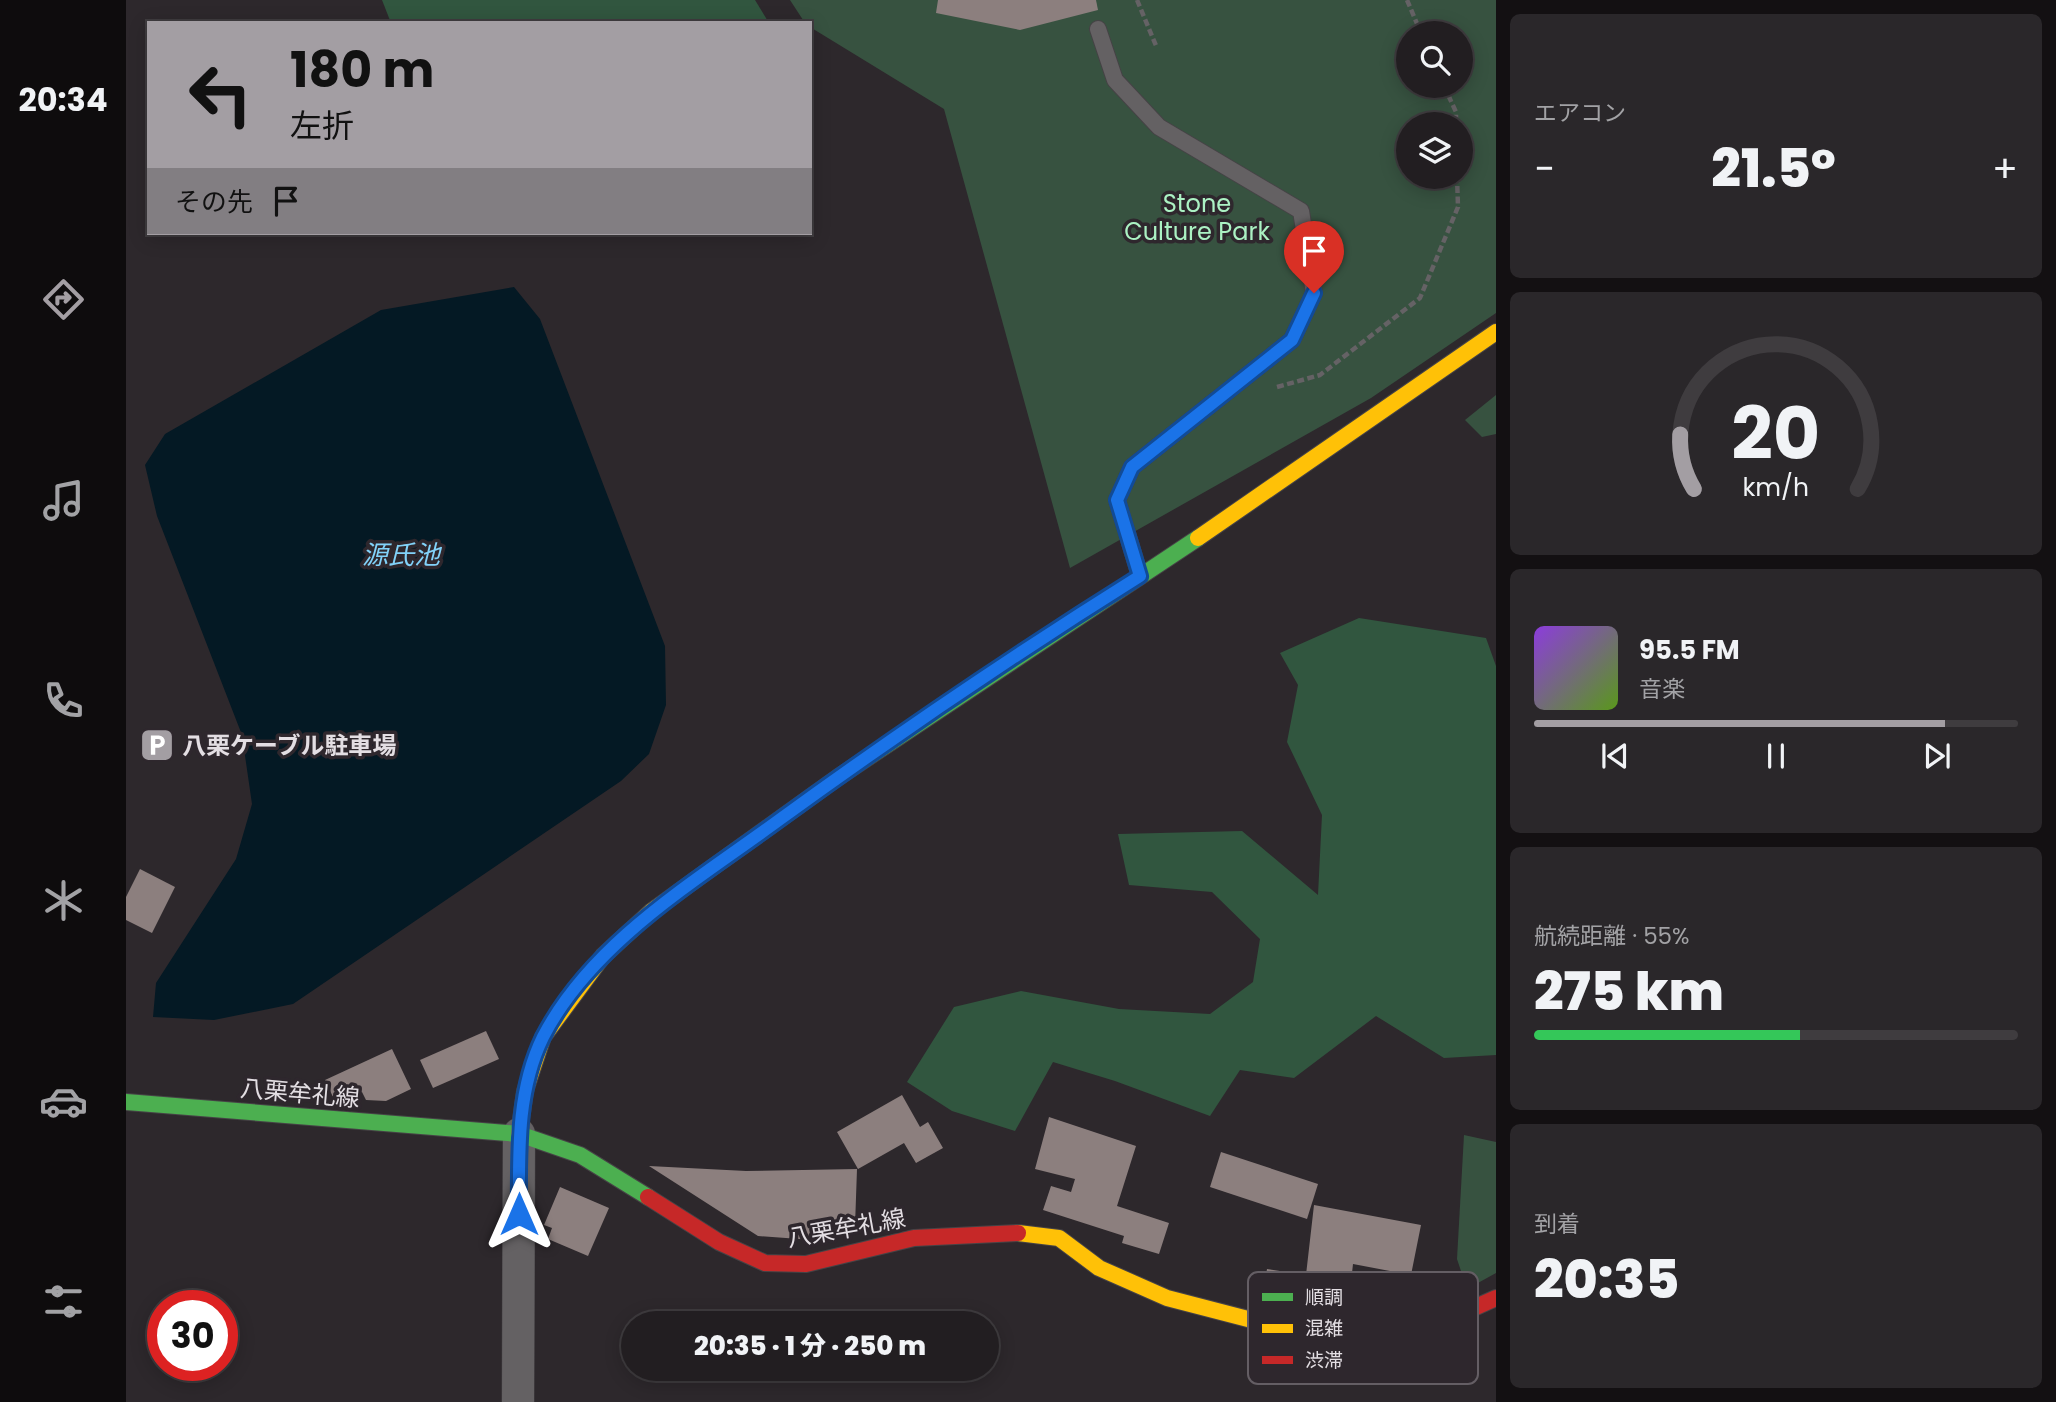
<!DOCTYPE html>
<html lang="ja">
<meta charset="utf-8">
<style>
:root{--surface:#221e21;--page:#2a272a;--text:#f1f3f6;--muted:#a2a2a5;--line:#3f3c3f;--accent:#a39ea3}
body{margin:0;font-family:Poppins,"Noto Sans JP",sans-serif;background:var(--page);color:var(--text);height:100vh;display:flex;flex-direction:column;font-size:26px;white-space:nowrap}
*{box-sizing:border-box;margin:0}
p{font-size:23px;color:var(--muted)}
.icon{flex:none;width:38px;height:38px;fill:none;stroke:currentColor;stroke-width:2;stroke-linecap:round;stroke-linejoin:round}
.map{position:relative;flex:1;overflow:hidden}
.drawer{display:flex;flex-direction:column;gap:14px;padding:14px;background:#131012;width:560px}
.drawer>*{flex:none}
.hud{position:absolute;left:21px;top:21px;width:665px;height:214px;border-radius:0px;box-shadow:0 4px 18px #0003,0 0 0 2px var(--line);background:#a39ea3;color:#111;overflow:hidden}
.fabs{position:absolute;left:1270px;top:21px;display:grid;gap:14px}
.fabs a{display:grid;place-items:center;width:77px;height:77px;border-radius:50%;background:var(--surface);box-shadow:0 4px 18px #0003,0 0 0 2px var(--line);font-size:35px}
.speed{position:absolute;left:21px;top:1290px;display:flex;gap:14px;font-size:35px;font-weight:700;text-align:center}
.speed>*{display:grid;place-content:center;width:91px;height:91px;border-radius:50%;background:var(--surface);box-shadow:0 4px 18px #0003,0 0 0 2px var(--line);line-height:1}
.speed .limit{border:10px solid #d22;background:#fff;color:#111}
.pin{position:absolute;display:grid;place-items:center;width:60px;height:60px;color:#fff;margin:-72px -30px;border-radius:50% 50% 50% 0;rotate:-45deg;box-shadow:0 0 7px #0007}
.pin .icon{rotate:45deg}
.me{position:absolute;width:77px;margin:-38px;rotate:0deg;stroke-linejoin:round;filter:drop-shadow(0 0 5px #0008)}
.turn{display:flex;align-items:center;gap:24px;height:147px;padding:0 28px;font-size:32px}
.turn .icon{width:91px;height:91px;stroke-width:2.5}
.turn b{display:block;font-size:49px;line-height:60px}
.then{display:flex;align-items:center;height:66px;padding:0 28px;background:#0003;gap:14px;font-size:26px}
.big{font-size:52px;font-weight:800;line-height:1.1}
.drawer .tile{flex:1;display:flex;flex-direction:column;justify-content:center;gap:10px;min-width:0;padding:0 24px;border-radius:10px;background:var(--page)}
.drawer .dial{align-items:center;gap:0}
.dial svg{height:182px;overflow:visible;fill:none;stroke:var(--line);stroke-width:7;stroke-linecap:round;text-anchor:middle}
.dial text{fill:var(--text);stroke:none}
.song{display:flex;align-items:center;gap:21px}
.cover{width:84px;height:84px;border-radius:10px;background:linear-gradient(135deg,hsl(270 70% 55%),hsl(90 70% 35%))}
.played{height:7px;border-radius:4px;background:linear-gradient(90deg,var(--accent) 85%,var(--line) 85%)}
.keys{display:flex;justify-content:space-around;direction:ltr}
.heat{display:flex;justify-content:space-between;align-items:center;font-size:38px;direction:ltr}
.charge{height:10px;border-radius:5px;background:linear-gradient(90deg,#34c759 55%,var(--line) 0)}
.trip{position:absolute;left:495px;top:1311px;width:378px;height:70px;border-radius:35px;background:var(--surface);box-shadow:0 4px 18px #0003,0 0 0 2px var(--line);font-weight:800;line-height:70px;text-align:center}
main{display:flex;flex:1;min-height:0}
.tabs{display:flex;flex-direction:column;width:126px;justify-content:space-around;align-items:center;background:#0e0c0d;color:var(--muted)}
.tabs .icon{width:49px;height:49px}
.tabs .selected{color:var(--accent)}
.tabs b{font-size:32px;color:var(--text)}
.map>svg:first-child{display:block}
</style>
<main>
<nav class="tabs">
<b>20:34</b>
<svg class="icon selected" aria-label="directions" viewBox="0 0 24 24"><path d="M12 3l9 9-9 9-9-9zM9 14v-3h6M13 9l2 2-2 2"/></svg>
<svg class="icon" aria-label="music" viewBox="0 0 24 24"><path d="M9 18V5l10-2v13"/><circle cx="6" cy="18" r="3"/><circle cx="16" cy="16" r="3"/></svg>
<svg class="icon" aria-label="phone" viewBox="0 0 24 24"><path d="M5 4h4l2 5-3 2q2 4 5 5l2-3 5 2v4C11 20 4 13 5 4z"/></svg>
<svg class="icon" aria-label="climate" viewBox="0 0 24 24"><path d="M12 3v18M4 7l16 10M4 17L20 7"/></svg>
<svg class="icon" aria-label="car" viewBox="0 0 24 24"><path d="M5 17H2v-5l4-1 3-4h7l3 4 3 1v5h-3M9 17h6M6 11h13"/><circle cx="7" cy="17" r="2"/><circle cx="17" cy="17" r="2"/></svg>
<svg class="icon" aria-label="filters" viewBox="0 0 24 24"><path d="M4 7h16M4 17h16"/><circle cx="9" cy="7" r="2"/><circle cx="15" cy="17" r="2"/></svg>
</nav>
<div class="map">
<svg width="1370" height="1402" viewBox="0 0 1370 1402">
<rect width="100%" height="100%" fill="#2d282c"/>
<!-- green -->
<g fill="#375240" fill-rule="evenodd">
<path d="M 664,0 L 1370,0 L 1370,313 L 1245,398 L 944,568 L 818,109 L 684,27 L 684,23 L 679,23 ZM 1283,33 L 1335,33 L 1335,86 L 1283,86 ZM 1283,124 L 1335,124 L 1335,177 L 1283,177 Z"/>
<path d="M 1370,395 L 1370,434 L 1356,437 L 1339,420 Z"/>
<path d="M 1338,1135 L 1370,1142 L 1370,1273 L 1341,1289 L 1331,1259 Z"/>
</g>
<!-- forest -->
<g fill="#31563f">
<path d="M 256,0 L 629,0 L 643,23 L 265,23 Z"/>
<path d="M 1233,618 L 1360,638 L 1370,666 L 1370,1055 L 1318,1058 L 1250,1016 L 1168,1078 L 1114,1070 L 1084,1116 L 989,1081 L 927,1062 L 889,1131 L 826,1111 L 781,1082 L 828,1007 L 895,991 L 993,1009 L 1084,1014 L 1127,982 L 1134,939 L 1086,892 L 1003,885 L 992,834 L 1116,831 L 1192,895 L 1196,815 L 1161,742 L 1172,685 L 1154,653 Z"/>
</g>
<!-- water -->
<path fill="#041924" d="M 388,287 L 414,319 L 539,646 L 540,705 L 523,754 L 495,781 L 167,1004 L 88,1020 L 27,1017 L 30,983 L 110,859 L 126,804 L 116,735 L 31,516 L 19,465 L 39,434 L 255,310 Z"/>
<!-- building -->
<g fill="#8c7f7e">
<path d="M 812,0 L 970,0 L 972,10 L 894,30 L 810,13 Z"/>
<path d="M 14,869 L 49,887 L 26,933 L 0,920 L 0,897 Z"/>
<path d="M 360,1031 L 373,1059 L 307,1088 L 294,1060 Z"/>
<path d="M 266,1049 L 285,1089 L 260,1101 L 240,1100 L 236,1092 L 224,1098 L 207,1097 L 199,1080 Z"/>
<path d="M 776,1095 L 794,1127 L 802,1122 L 817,1148 L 790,1163 L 778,1143 L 732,1169 L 711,1132 Z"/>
<path d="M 923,1117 L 1010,1146 L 991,1206 L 1043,1223 L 1033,1254 L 996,1243 L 998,1236 L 917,1210 L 925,1186 L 945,1192 L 949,1179 L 909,1169 Z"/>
<path d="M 1095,1152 L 1192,1184 L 1181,1219 L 1084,1187 Z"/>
<path d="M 523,1166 L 620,1171 L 731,1169 L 729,1226 L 691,1230 L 691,1239 L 687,1240 L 632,1236 Z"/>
<path d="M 434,1187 L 483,1208 L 462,1256 L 422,1239 L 426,1228 L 418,1225 Z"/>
<path d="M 1188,1205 L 1295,1225 L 1285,1275 L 1227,1264 L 1225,1282 L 1239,1284 L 1236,1308 L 1136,1299 L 1141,1269 L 1180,1275 Z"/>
</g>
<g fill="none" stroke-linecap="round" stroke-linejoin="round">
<!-- lane casing -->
<g stroke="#464346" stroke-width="18">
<path id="lane" d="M 972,29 L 989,80 L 1033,127 L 1175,211 L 1188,293 L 1166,340 L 1006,467 L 991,500 L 1014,576"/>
</g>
<!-- street casing -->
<g stroke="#464346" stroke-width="33">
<path id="street" d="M 392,1402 L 393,1134"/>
</g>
<!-- fast casing -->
<g stroke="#464346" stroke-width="18">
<g id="fast">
<path d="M 569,880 L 711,778 L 1072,538"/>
<path d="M 0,1102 L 393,1134 L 454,1155 L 522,1197"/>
</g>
</g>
<!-- slow casing -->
<g stroke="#464346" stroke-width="18">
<g id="slow">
<path d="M 1072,538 L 1370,332"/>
<path d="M 393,1134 L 399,1091 L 417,1037 L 477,956 L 526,911 L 569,880"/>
<path d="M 892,1233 L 933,1238 L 973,1268 L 1041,1298 L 1157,1328"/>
</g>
</g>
<!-- jam casing -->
<g stroke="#464346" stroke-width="18">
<g id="jam">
<path d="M 522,1197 L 593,1242 L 639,1263 L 680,1264 L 788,1238 L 892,1233"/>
<path d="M 1157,1328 L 1224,1341 L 1301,1329 L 1370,1298"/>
</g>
</g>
<!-- path -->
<g stroke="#656265" stroke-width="4.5" stroke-dasharray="7 3.5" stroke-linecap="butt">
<path d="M 1011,0 L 1031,48"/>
<path d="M 1281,0 L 1295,33"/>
<path d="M 1318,86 L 1330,112 L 1330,124"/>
<path d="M 1151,387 L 1194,375 L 1294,298 L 1332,207 L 1331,177"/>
</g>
<!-- lane -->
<use href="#lane" stroke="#646163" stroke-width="16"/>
<!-- street -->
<use href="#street" stroke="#646163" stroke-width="32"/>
<!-- fast -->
<use href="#fast" stroke="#4caf50" stroke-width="16"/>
<!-- slow -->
<use href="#slow" stroke="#ffc107" stroke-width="16"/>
<!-- jam -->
<use href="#jam" stroke="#c62828" stroke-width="16"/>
</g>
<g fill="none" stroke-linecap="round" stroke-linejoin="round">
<!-- route casing -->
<g stroke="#114b97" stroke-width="18">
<path id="route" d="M 393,1214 C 393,1155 390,1092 417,1037 C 466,942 570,881 653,820 C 770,735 891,653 1014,576 L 991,500 L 1006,467 L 1166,340 L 1188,293"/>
</g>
<!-- route -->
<use href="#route" stroke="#1a73e8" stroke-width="12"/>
</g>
<!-- icons -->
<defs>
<g id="parking-square" transform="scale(1.75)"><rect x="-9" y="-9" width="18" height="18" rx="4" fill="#a39ea3" stroke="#2e272d"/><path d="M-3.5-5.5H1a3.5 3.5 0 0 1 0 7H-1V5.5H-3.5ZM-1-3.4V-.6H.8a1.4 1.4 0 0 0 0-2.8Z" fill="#fff"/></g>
</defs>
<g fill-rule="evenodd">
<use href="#parking-square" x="31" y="745"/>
</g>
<g text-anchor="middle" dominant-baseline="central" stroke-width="7" stroke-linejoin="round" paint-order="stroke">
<!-- park labels -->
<g font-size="24" fill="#abf2c3" stroke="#2e272d">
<text x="1071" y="203">Stone<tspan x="1071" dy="28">Culture Park</tspan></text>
</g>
<!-- poi labels -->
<g font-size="24" font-weight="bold" fill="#e3dee3" stroke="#2e272d" text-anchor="start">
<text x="56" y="745">八栗ケーブル駐車場</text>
</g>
<!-- street labels -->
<g font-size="24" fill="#e3dee3" stroke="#2e272d">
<text transform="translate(174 1093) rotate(5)">八栗牟礼線</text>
<text transform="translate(720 1228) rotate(-10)">八栗牟礼線</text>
</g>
<!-- water labels -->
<g font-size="26" font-style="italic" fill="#82d2f9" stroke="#2e272d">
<text x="275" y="555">源氏池</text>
</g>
</g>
<!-- legend -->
<rect x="1122" y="1272" width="230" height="112" rx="10" fill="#2e272d" stroke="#645e64" stroke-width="2"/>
<rect x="1136" y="1293" width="31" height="8" fill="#4caf50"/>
<rect x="1136" y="1324" width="31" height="9" fill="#ffc107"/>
<rect x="1136" y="1356" width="31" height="8" fill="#c62828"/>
<g font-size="19" fill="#e3dee3">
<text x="1179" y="1304">順調</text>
<text x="1179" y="1335">混雑</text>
<text x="1179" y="1367">渋滞</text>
</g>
</svg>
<div class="fabs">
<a><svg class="icon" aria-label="search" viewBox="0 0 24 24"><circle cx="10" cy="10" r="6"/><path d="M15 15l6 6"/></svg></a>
<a><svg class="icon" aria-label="layers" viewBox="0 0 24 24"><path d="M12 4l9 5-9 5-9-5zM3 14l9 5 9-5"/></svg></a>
</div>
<div class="speed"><div class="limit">30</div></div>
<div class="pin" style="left:1188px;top:293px;background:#d93025"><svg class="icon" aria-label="arrive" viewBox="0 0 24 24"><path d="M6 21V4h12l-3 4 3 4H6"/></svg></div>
<svg class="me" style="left:393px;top:1214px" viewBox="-20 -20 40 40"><path d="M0-17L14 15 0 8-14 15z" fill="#1a73e8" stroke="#fff" stroke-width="4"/></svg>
<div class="trip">20:35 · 1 分 · 250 m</div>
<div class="hud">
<div class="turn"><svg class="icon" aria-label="left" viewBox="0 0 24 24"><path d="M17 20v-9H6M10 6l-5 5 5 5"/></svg><div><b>180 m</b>左折</div></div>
<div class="then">その先<svg class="icon" aria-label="arrive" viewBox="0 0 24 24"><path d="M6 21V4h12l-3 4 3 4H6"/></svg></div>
</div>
</div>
<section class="drawer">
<div class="tile"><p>エアコン</p>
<div class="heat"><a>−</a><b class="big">21.5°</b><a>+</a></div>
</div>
<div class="tile dial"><svg viewBox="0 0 100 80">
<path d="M14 69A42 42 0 1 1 86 69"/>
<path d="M14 69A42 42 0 0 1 8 45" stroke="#a39ea3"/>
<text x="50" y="56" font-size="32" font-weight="700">20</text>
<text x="50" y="72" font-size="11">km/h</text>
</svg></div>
<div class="tile">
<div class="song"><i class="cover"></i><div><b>95.5 FM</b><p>音楽</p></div></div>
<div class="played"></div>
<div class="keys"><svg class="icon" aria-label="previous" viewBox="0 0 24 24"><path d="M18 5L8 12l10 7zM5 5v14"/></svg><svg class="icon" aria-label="pause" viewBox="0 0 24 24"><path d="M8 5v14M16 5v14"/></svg><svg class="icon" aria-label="next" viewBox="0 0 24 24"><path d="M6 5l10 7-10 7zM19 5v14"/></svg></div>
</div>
<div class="tile"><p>航続距離 · 55%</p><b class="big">275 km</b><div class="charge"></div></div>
<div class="tile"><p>到着</p><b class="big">20:35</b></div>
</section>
</main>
